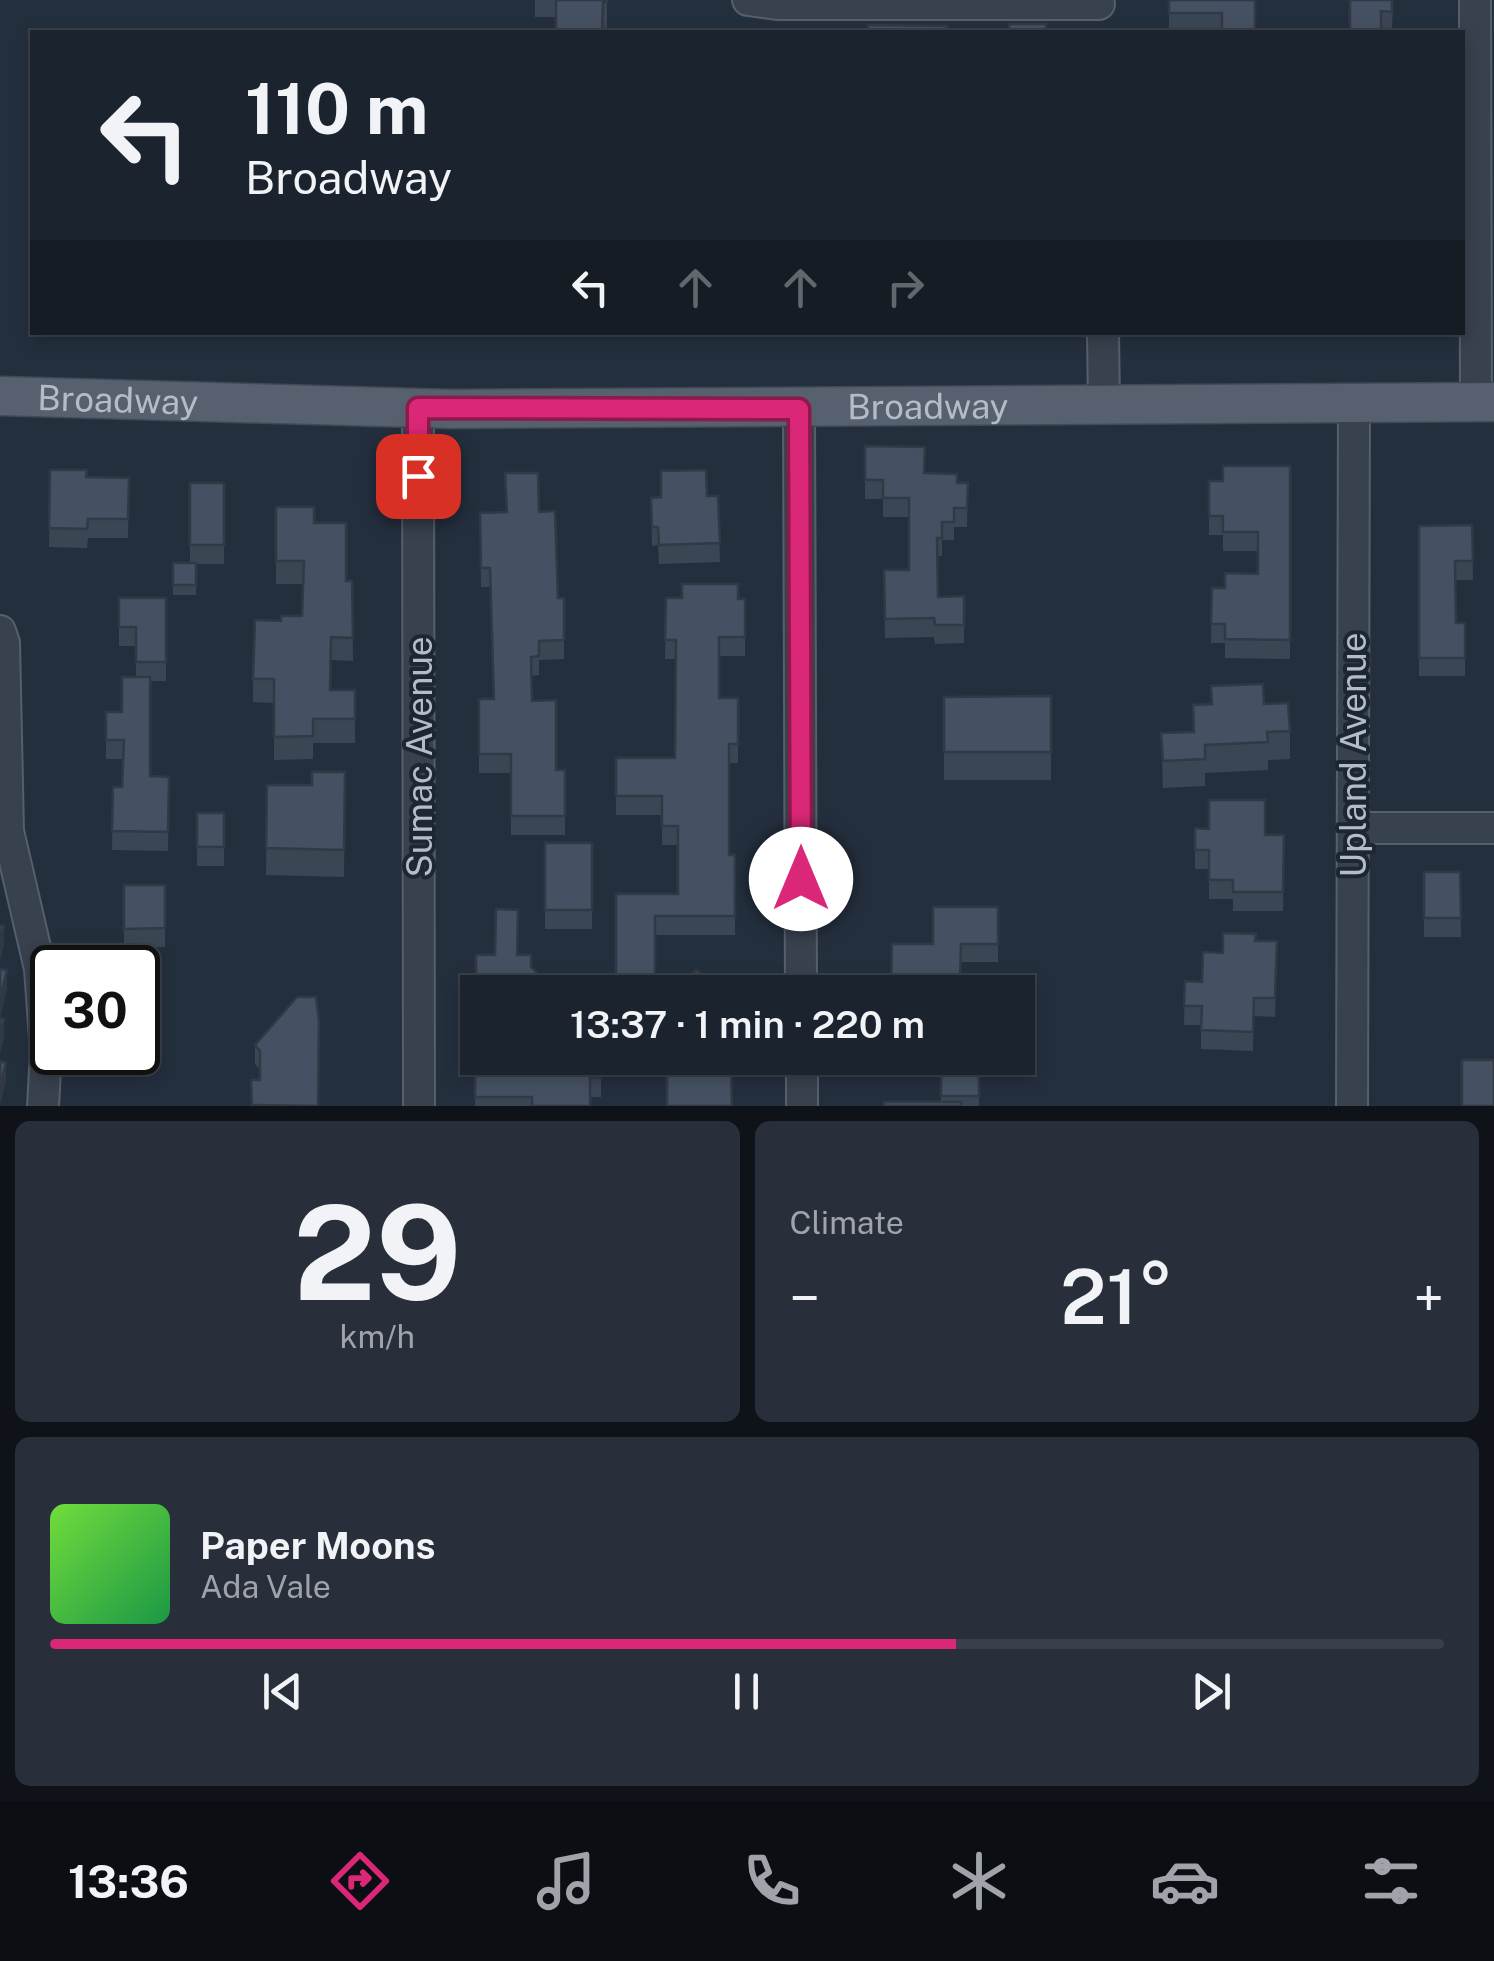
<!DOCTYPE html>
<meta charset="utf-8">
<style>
:root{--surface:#1b232e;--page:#282f3a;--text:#f1f3f6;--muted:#a0a4aa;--line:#39404a;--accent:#db2777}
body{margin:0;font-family:"Public Sans",sans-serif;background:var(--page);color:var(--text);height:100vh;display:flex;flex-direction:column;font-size:38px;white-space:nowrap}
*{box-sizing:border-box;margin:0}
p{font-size:32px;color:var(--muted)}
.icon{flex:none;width:55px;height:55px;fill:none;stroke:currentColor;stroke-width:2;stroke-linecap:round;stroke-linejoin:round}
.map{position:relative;height:1106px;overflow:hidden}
.panel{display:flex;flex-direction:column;gap:15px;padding:15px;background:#0f1319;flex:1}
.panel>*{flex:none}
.guide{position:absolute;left:30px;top:30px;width:1435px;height:305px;border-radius:0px;box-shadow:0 5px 15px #0003,0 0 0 2px var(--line);background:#1b232e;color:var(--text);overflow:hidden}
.speed{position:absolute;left:30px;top:945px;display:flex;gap:20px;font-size:50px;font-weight:700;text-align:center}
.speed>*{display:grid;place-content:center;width:130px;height:130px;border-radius:50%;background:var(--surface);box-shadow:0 5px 15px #0003,0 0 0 2px var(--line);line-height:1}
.speed .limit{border:5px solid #111;border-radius:15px;background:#fff;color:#111}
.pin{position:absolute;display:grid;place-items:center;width:85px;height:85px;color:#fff;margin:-42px;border-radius:20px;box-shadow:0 5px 15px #0006}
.me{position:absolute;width:110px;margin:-55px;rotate:0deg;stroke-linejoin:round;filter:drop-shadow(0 0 8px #0008)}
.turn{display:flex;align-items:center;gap:35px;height:210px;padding:0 50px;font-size:45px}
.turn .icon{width:130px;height:130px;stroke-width:2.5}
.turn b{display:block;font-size:70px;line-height:85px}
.lanes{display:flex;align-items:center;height:95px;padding:0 50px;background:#0003;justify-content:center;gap:50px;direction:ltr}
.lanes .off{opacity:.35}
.big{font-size:75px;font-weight:600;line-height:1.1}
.panel .card{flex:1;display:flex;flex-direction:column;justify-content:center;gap:15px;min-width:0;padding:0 35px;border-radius:15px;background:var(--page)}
.panel .dial{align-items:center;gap:0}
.dial b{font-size:130px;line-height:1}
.song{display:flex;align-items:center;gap:30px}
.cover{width:120px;height:120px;border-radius:15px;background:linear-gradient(135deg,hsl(100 70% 55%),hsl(140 70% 35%))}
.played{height:10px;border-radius:5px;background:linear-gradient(90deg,var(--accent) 65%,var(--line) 65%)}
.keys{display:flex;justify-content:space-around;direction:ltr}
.heat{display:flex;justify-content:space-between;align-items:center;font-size:55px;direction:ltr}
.panel .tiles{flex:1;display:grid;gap:15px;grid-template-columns:1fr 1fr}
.card:last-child{grid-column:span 2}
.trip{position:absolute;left:460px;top:975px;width:575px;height:100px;border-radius:0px;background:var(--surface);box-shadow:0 5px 15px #0003,0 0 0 2px var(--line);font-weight:600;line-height:100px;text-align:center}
.tab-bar{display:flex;height:160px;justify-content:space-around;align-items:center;background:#0b0e12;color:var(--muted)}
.tab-bar .icon{width:70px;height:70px}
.tab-bar .current{color:var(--accent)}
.tab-bar b{font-size:45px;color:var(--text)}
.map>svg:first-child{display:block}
</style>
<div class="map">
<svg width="1494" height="1106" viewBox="0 0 1494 1106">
<rect width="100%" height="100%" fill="#242f3e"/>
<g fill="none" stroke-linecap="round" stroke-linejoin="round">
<!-- minor casing -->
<g stroke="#565f6c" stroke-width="34">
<g id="minor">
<path d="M 748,0 L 777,4 L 1099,4"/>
<path d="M 1475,0 L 1476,402"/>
<path d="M 1103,332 L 1104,407"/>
<path d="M 418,408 L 419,1106"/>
<path d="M 799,409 L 801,992"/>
<path d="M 0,631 L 4,643 L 8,831 L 40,969 L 46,1053 L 43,1106"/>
<path d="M 1352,828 L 1494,828"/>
<path d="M 802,1058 L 802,1106"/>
<path d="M 1352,1106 L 1354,403"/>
</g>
</g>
<!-- major casing -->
<g stroke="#414a57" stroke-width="41">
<g id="major">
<path id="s1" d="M 0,396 L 451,409 L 1494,402"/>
</g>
</g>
<!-- minor -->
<use href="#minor" stroke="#38414e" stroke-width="30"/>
<!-- major -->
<use href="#major" stroke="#56606e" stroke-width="38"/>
</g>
<!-- wall -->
<g fill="#3b4654">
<path d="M 535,0 L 607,0 L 607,28 L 556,17 L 535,17 Z"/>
<rect x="1169" y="0" width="86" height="32"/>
<path d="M 1350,0 L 1393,0 L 1392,30 L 1381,30 Z"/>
<path d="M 865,446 L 925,473 L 957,483 L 968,483 L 967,527 L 954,527 L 954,540 L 942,540 L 942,556 L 937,556 L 938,597 L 964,596 L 964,643 L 935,644 L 934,637 L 885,638 L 884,570 L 909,570 L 909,517 L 883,517 L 883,499 L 865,499 Z"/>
<path d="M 1290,466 L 1290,659 L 1225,658 L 1225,643 L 1211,643 L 1212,588 L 1225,588 L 1258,574 L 1258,551 L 1223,551 L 1223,535 L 1209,535 L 1209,481 L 1223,481 Z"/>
<path d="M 50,470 L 87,477 L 129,478 L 128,538 L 88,538 L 87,548 L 49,547 Z"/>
<path d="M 190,483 L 224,483 L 224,564 L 196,564 L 196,595 L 173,595 L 173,563 L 190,563 Z"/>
<path d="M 718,496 L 720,562 L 659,564 L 658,545 L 652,546 L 651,498 Z"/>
<path d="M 276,507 L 314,523 L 346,581 L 352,581 L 353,661 L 331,660 L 331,690 L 355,690 L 355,743 L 313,743 L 313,759 L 274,760 L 274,703 L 253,702 L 253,679 L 281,621 L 302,616 L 303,584 L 276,584 Z"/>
<path d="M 539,512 L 558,598 L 564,598 L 564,659 L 539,660 L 539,675 L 532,676 L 532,701 L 556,770 L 565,770 L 565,835 L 511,835 L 511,773 L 479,773 L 479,699 L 494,699 L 490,587 L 481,587 L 480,513 Z"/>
<path d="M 1472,525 L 1473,580 L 1455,580 L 1456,623 L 1465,623 L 1465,676 L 1419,676 L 1419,526 Z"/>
<path d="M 119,598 L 166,598 L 166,681 L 150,681 L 150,776 L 169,777 L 168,851 L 112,850 L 113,787 L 122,787 L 124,759 L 106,759 L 106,712 L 122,712 L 136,677 L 136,646 L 119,646 Z"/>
<path d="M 666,598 L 745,599 L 745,656 L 719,656 L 719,698 L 738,698 L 738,763 L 729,763 L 729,855 L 735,855 L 735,935 L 655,935 L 655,992 L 616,992 L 616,894 L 678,894 L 678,845 L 662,845 L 662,815 L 616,815 L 616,758 L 675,758 L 675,659 L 665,659 Z"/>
<path d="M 1211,686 L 1264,704 L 1290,731 L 1290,759 L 1268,760 L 1268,770 L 1205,773 L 1205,786 L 1163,788 L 1161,733 L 1193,732 L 1193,705 L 1211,704 Z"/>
<path d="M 1051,696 L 1051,780 L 944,780 L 944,697 Z"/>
<path d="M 345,772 L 344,877 L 266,875 L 267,785 L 312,785 Z"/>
<rect x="197" y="813" width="27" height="53"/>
<path d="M 1195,828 L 1265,835 L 1284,835 L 1283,911 L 1233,911 L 1233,899 L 1209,899 L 1209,869 L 1195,869 Z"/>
<rect x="545" y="843" width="47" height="86"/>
<path d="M 1424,872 L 1460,872 L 1461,937 L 1424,937 Z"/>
<path d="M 124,885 L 165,885 L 165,947 L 124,948 Z"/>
<path d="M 998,907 L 998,962 L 961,962 L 960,992 L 891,992 L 933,944 Z"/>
<path d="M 1256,941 L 1277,941 L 1275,1017 L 1254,1016 L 1253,1051 L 1201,1049 L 1201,1025 L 1184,1025 L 1185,981 L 1202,982 L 1223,953 Z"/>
<path d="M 476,955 L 518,955 L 557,992 L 478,992 L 478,1002 L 476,1002 Z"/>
<path d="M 255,1045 L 318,1106 L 251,1106 L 251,1080 L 260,1080 L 260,1070 L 255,1064 Z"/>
<path d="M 601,1058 L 601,1097 L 590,1097 L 590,1106 L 475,1106 L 475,1070 L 542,1068 Z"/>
<path d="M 941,1058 L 979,1058 L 979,1106 L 884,1106 L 941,1102 Z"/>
</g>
<!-- shaded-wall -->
<g fill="#303945">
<path d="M 4,926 L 4,945 L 0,961 L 0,942 Z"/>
<path d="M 7,970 L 7,989 L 0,1018 L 0,999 Z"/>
<path d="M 4,1019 L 4,1038 L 0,1054 L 0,1035 Z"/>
<path d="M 6,1063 L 6,1081 L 0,1105 L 0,1086 Z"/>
</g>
<!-- building -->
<g fill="#455162" stroke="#303945" stroke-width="2.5">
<path d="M 556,0 L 607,0 L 607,2 L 603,2 L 602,32 L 556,32 Z"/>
<path d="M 1169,0 L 1255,0 L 1255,32 L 1222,32 L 1222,13 L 1169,13 Z"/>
<path d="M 1350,0 L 1392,0 L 1392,12 L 1381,11 L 1381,32 L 1350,32 Z"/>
<rect x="1009" y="24" width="37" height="8"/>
<path d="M 868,25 L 947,26 L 947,32 L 868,32 Z"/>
<path d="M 680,30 L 711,30 L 740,32 L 680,32 Z"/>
<path d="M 865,446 L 925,447 L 924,473 L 957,474 L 957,483 L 968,483 L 967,508 L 954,508 L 954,522 L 942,522 L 942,538 L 937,538 L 938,597 L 964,596 L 964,625 L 935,625 L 934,618 L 885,619 L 884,570 L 909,570 L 909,498 L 883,498 L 883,480 L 865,480 Z"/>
<path d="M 1223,466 L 1290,466 L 1290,640 L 1225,639 L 1225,624 L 1211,624 L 1212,588 L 1225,588 L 1225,573 L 1258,574 L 1258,532 L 1223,532 L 1223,516 L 1209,516 L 1209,481 L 1223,481 Z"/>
<path d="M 50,470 L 87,470 L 86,477 L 129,478 L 128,519 L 88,519 L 87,529 L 49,528 Z"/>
<path d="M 706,470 L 707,496 L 718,496 L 720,543 L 659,545 L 658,527 L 652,527 L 651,498 L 661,497 L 661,471 Z"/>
<path d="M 505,473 L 538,473 L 539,512 L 555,511 L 558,598 L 564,598 L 564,640 L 539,641 L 539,656 L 531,657 L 532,701 L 556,700 L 556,770 L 565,770 L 565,816 L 511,816 L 511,754 L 479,754 L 479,699 L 494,699 L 490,568 L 481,568 L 480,513 L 507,512 Z"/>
<rect x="190" y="483" width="34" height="62"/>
<path d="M 276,507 L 314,507 L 314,523 L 346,523 L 346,581 L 352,581 L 353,638 L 331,637 L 330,690 L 355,690 L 355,719 L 313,719 L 313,736 L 274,737 L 274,679 L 253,679 L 255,620 L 281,621 L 281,616 L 302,616 L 304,561 L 276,561 Z"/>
<path d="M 1472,525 L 1473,561 L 1455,561 L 1456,623 L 1465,623 L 1465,658 L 1419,658 L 1419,526 Z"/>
<rect x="173" y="563" width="23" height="22"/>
<path d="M 682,584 L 738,584 L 738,599 L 745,599 L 745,637 L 719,637 L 719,698 L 738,698 L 738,744 L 729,744 L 729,855 L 735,855 L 735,916 L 655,916 L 655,976 L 616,976 L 616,894 L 678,894 L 678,826 L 662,826 L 662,796 L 616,796 L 616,758 L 675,758 L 676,640 L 665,640 L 666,598 L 682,598 Z"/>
<path d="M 119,598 L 166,598 L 166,662 L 136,662 L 136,627 L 119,627 Z"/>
<path d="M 122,677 L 150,677 L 150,776 L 169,777 L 168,832 L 112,831 L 113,787 L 122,787 L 124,740 L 106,740 L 106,712 L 122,712 Z"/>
<path d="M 1263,684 L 1264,704 L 1288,703 L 1290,731 L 1267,732 L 1268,742 L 1205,745 L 1205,759 L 1163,761 L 1161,733 L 1194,732 L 1193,705 L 1212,704 L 1211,686 Z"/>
<path d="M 1051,696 L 1051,752 L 944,752 L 944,697 Z"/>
<path d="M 312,772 L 345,772 L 344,850 L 266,848 L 267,785 L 312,785 Z"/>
<path d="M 1209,800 L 1265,800 L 1265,835 L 1284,835 L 1283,892 L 1233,892 L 1233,880 L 1209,880 L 1209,850 L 1195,850 L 1195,828 L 1209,829 Z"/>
<rect x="197" y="813" width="27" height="34"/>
<rect x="545" y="843" width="47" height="67"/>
<path d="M 1424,872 L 1460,872 L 1461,918 L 1424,918 Z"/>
<path d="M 124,885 L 165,885 L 165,928 L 124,929 Z"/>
<path d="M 933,907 L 998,907 L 998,944 L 961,944 L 960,983 L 929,983 L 929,992 L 891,992 L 892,944 L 933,944 Z"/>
<path d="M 496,909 L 518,910 L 517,955 L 531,955 L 531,967 L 557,992 L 496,992 L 496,984 L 476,984 L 476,955 L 495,955 Z"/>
<path d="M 0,925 L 4,926 L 0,942 Z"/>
<path d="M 1223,933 L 1256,934 L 1255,941 L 1277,941 L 1275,998 L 1254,998 L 1253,1032 L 1201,1030 L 1202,1006 L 1184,1006 L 1185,981 L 1202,982 L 1203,952 L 1223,953 Z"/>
<path d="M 0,969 L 7,970 L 0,999 Z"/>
<path d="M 696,970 L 726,992 L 679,992 Z"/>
<path d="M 297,997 L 316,997 L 319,1021 L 318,1106 L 252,1105 L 251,1080 L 260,1080 L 260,1051 L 255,1045 Z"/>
<path d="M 0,1018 L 4,1019 L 0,1035 Z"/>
<path d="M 542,1058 L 601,1058 L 601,1078 L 590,1078 L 590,1106 L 532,1106 L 532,1097 L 475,1097 L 475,1070 L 542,1068 Z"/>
<path d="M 667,1058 L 708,1058 L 708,1066 L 731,1066 L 732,1106 L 667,1106 Z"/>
<rect x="941" y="1058" width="38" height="38"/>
<rect x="1462" y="1060" width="32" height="46"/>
<path d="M 0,1061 L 6,1063 L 0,1086 Z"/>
<rect x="884" y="1102" width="77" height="4"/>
</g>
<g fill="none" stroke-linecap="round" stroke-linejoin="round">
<!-- route casing -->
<g stroke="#8e194d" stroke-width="25">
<path id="route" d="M 418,476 L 418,408 L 799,409 L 801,879"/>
</g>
<!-- route -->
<use href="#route" stroke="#db2777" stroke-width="18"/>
</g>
<g text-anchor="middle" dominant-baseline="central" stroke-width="8" stroke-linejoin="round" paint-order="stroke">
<!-- street labels -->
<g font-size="35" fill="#b4bcc9" stroke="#1d2633">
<text stroke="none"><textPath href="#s1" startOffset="118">Broadway</textPath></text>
<text stroke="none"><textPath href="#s1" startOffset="928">Broadway</textPath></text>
<text transform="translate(1353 755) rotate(-90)">Upland Avenue</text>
<text transform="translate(419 757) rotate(-90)">Sumac Avenue</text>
</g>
</g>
</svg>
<div class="speed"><div class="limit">30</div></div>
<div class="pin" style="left:418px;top:476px;background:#d93025"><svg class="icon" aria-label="arrive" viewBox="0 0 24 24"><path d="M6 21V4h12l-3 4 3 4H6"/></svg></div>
<svg class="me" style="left:801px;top:879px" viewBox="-20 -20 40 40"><circle r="19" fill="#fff"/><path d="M0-13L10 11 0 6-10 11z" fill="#db2777"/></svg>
<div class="trip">13:37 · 1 min · 220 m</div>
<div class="guide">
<div class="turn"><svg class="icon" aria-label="left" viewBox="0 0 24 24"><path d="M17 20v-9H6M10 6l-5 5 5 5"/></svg><div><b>110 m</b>Broadway</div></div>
<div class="lanes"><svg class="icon" aria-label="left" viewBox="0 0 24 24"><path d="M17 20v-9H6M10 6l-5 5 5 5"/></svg><svg class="icon off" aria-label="ahead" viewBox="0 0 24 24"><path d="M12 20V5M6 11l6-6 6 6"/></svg><svg class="icon off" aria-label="ahead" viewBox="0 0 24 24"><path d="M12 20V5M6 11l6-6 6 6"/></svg><svg class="icon off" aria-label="right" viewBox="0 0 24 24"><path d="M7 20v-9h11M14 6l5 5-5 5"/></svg></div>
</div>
</div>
<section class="panel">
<div class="tiles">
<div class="card dial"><b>29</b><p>km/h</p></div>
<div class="card"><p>Climate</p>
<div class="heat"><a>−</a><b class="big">21°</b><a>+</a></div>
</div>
<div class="card">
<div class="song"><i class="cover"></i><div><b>Paper Moons</b><p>Ada Vale</p></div></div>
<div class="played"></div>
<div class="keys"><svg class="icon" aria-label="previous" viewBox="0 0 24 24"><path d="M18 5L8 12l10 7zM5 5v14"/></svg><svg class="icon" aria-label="pause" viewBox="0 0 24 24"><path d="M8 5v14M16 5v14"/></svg><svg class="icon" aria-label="next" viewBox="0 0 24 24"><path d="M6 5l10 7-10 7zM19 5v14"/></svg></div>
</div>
</div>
</section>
<nav class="tab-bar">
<b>13:36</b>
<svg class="icon current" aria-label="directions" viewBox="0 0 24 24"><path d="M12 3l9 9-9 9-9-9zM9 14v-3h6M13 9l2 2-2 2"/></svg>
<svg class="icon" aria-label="music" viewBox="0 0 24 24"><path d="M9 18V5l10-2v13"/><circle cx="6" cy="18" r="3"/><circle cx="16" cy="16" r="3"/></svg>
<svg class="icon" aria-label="phone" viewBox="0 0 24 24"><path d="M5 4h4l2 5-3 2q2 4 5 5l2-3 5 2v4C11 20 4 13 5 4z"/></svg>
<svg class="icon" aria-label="climate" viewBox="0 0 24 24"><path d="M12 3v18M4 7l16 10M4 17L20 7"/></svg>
<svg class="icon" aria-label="car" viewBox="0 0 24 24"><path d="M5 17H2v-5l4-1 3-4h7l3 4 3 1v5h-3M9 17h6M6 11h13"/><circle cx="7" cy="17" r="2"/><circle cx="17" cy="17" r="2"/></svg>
<svg class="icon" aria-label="filters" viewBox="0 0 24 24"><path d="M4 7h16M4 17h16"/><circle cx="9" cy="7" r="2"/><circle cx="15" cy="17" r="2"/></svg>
</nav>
